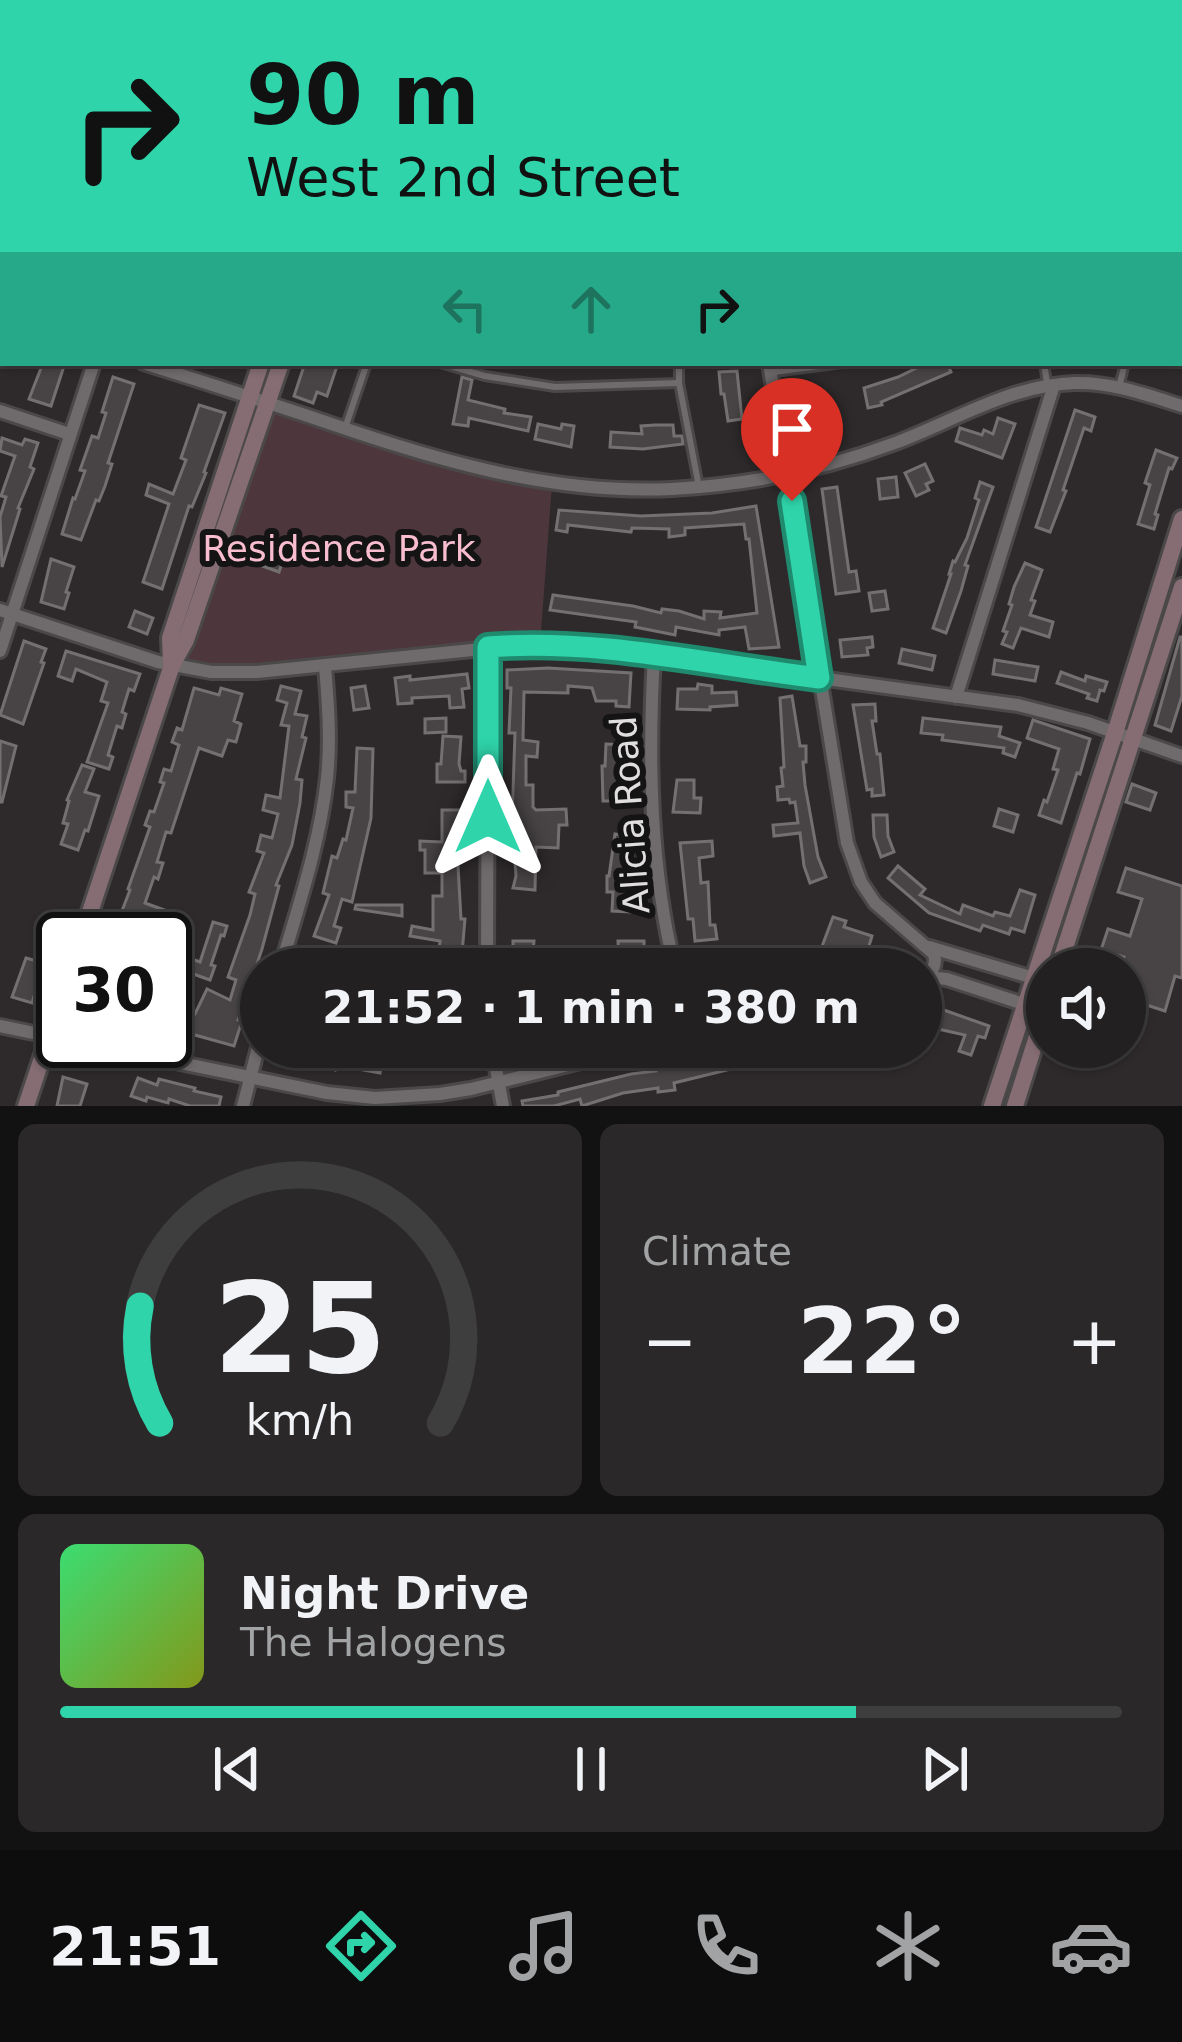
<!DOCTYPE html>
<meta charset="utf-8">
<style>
:root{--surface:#222020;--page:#2a2829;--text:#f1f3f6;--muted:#a2a3a5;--line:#3f3e3e;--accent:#2fd4aa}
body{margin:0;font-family:"DejaVu Sans",sans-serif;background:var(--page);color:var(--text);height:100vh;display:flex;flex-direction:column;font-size:45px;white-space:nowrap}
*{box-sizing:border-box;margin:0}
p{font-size:39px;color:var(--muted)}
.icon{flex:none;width:66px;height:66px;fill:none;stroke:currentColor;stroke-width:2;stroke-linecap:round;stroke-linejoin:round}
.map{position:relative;height:1106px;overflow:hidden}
.drawer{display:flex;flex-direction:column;gap:18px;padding:18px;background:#131212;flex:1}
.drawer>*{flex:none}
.hud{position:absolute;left:0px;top:0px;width:1182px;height:366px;box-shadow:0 3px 9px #0004,0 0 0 3px var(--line);background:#2fd4aa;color:#111;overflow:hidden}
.fabs{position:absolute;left:1026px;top:948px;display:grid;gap:24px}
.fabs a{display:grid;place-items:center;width:120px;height:120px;border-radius:50%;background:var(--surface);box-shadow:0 3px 9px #0004,0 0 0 3px var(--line);font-size:60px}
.speed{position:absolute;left:36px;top:912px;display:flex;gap:24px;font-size:60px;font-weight:700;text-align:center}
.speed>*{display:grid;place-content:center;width:156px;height:156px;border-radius:50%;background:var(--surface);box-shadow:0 3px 9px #0004,0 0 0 3px var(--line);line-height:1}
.speed .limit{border:6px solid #111;border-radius:18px;background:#fff;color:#111}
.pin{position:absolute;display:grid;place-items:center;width:102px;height:102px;color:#fff;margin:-123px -51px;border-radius:50% 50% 50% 0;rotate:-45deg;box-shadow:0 0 12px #0007}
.pin .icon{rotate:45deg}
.me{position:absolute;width:132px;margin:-66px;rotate:0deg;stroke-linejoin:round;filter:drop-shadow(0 0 9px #0008)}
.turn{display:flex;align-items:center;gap:42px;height:252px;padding:0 48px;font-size:54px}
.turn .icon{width:156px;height:156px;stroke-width:2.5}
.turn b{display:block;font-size:84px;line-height:102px}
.lanes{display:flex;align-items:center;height:114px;padding:0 48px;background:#0003;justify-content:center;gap:60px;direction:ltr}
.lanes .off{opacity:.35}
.big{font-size:90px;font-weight:700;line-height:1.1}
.drawer .widget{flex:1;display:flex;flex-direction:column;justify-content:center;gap:18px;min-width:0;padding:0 42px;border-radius:18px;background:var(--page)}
.drawer .dial{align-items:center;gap:0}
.dial svg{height:312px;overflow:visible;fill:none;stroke:var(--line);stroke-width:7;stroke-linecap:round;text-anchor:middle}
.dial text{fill:var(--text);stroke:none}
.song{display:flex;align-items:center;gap:36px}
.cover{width:144px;height:144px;border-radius:18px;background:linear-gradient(135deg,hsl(140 70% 55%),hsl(70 70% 35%))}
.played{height:12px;border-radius:6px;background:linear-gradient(90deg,var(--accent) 75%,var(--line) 75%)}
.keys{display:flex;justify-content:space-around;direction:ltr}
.heat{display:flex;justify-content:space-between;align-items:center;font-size:66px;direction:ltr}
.drawer .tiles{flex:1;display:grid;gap:18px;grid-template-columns:1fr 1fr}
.widget:last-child{grid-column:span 2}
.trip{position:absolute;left:240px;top:948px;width:702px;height:120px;border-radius:60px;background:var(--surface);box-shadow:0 3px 9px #0004,0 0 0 3px var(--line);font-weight:700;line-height:120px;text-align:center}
.menu{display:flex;height:192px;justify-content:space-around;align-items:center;background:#0e0d0d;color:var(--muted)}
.menu .icon{width:84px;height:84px}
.menu .active{color:var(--accent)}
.menu b{font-size:54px;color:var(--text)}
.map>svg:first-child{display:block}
</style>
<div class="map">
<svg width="1182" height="1106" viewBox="0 0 1182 1106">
<rect width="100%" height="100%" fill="#2e2a2b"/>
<!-- green -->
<path fill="#4e363d" d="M 267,403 L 552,484 L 540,645 L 257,672 L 172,665 Z"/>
<!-- building -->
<g fill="#484445" stroke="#747071" stroke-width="3">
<path d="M 43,363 L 65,363 L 51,406 L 29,399 Z"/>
<path d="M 305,363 L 338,363 L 327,396 L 317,392 L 313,403 L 294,396 Z"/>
<path d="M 927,363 L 947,363 L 951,372 L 881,402 L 882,405 L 868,408 L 864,388 L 898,377 Z"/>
<path d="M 737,371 L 742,419 L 728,421 L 724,394 L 721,394 L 719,372 Z"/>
<path d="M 113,377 L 134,384 L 108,463 L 112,464 L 105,486 L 99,501 L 96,500 L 81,540 L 62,534 L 73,498 L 75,499 L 85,471 L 80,470 L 85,456 L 92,436 L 98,438 L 106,413 L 102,412 Z"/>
<path d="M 462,377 L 472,380 L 468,400 L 505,409 L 504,413 L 531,417 L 528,431 L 469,418 L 468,426 L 453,424 Z"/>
<path d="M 816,390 L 817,398 L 822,398 L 825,425 L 809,426 L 805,391 Z"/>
<path d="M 199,405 L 225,413 L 204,472 L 206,473 L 192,507 L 189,506 L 162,589 L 143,582 L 169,504 L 146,495 L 149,484 L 173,494 L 186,460 L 181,458 Z"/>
<path d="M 1075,410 L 1095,417 L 1091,431 L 1084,428 L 1063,490 L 1066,491 L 1050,532 L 1036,527 Z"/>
<path d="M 998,418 L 1015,424 L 1002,458 L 956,441 L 960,428 L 982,435 L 984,430 L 993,434 Z"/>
<path d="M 538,424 L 561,429 L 562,424 L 574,426 L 571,447 L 535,439 Z"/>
<path d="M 655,425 L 673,425 L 674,436 L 682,436 L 683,444 L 643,449 L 610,447 L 611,432 L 642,434 L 641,426 Z"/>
<path d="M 2,438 L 22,445 L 25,439 L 38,443 L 30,467 L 34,469 L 18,508 L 20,509 L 2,567 L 0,517 L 6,497 L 1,496 L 15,456 L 0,451 Z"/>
<path d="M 1156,450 L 1177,458 L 1172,469 L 1169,468 L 1155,514 L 1158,515 L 1154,529 L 1138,524 L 1150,485 L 1145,483 Z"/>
<path d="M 925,464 L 933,481 L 926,484 L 929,490 L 916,496 L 905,473 Z"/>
<path d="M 896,477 L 898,497 L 880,499 L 878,479 Z"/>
<path d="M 980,482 L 993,487 L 965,565 L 968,566 L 961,591 L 946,633 L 933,628 L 951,574 L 949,574 L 953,561 L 955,562 L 967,538 L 979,500 L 975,498 Z"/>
<path d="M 837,487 L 849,572 L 856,571 L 859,591 L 836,594 L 822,489 Z"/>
<path d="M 756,506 L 779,647 L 749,649 L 745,627 L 719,630 L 719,635 L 676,627 L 675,635 L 635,627 L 636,622 L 550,610 L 553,595 L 633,606 L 661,613 L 662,609 L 679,611 L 704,619 L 704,611 L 721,612 L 720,618 L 757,613 L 749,539 L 746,539 L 744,524 L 685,528 L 685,535 L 669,537 L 669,529 L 632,528 L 631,532 L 568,525 L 567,532 L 556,530 L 559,510 L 641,516 L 712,513 Z"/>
<path d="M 267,534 L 289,542 L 279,572 L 257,564 Z"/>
<path d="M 51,559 L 74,567 L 66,592 L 69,593 L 64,609 L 41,602 Z"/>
<path d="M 1025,563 L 1042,570 L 1031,600 L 1035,601 L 1030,615 L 1053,622 L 1049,637 L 1021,628 L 1013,648 L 1002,644 L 1007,632 L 1003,631 L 1012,605 L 1009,604 L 1014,587 Z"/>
<path d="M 885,591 L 888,609 L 872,611 L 869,593 Z"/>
<path d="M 135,611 L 153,618 L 147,634 L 129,627 Z"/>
<path d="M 872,637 L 873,647 L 867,648 L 868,655 L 842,657 L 840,640 Z"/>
<path d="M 1180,637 L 1182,637 L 1182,696 L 1171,731 L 1155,725 Z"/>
<path d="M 24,641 L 46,649 L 41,662 L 44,663 L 23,724 L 0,715 Z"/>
<path d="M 902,649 L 935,656 L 932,670 L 899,663 Z"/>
<path d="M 66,651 L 140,674 L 134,691 L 129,689 L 122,712 L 126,714 L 122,728 L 117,726 L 108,755 L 113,757 L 109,769 L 87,762 L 108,703 L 101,701 L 107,682 L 76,669 L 72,681 L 58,676 Z"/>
<path d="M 995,660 L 1038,667 L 1035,681 L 993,674 Z"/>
<path d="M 548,668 L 631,673 L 629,707 L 616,706 L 616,701 L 596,701 L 592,688 L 568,686 L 568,693 L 524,692 L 523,740 L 538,742 L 537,757 L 526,756 L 526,785 L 533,785 L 533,807 L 536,810 L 566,809 L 567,825 L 559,825 L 558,848 L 536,847 L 535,890 L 513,888 L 516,876 L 512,820 L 515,733 L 509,733 L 511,688 L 507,688 L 507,670 Z"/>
<path d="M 1061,672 L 1085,681 L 1086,676 L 1107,682 L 1104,691 L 1100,690 L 1097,701 L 1087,698 L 1089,694 L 1057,683 Z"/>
<path d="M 467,674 L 469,688 L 462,689 L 464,707 L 450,708 L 449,696 L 412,698 L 412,703 L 398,704 L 395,678 L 410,676 L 410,680 Z"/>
<path d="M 698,684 L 712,686 L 712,693 L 736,692 L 737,705 L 710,707 L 710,710 L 677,709 L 678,689 L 697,689 Z"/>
<path d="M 281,686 L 301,691 L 295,714 L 307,716 L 302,737 L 306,738 L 296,779 L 302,780 L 300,803 L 292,845 L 276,885 L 279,886 L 262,949 L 238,1020 L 242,1021 L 234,1046 L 184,1032 L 183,1037 L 170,1033 L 165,1030 L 165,1015 L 174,1018 L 177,1009 L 195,1014 L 207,989 L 230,1000 L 236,980 L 228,977 L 250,915 L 255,894 L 249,892 L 264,853 L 257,851 L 261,835 L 272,838 L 278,814 L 263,810 L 266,795 L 280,798 L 289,726 L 281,725 L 287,703 L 277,700 Z"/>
<path d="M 365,686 L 369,708 L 354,710 L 351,688 Z"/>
<path d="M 194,688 L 219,695 L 221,688 L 242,694 L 234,721 L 241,724 L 236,742 L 228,740 L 222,756 L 199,748 L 171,833 L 166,832 L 157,862 L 163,863 L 158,879 L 154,877 L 145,903 L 167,911 L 161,929 L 185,939 L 113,939 L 116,931 L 111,929 L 116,915 L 120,916 L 130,890 L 128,889 L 150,827 L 145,825 L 150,811 L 154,812 L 164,783 L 160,782 L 164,769 L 171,771 L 179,745 L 172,742 L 177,728 L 182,730 Z"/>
<path d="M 792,696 L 800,746 L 806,746 L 806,762 L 803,762 L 805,785 L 818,857 L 826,877 L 810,883 L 804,866 L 800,833 L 774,836 L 773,825 L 798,823 L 795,802 L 790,803 L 789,799 L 778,800 L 777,787 L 783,786 L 781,768 L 784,767 L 780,698 Z"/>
<path d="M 875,704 L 876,721 L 872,721 L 877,754 L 880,754 L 884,795 L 872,796 L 872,789 L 867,790 L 853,705 Z"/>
<path d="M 446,718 L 446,732 L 425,733 L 425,719 Z"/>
<path d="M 923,718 L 1001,727 L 999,736 L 1020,743 L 1015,757 L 1003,753 L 1004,748 L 942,740 L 943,735 L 921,733 Z"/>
<path d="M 1033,720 L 1090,739 L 1080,774 L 1077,773 L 1061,823 L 1039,815 L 1044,800 L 1047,802 L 1058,770 L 1053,769 L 1059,749 L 1027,738 Z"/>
<path d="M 443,736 L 461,737 L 459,764 L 461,771 L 465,771 L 465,782 L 437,782 L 437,764 L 441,764 Z"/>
<path d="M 0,741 L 16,746 L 2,802 L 0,802 Z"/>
<path d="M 606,744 L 626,745 L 626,801 L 603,801 L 602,766 L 605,766 Z"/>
<path d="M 357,748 L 373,749 L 371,818 L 352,902 L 342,899 L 334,926 L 341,928 L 336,943 L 314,936 L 329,895 L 323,893 L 332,856 L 337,858 L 343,839 L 346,840 L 353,808 L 346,807 L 346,792 L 355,792 Z"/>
<path d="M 82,765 L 94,769 L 85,792 L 99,796 L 88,831 L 85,830 L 78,850 L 61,844 L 68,824 L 63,823 L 69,801 L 67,800 Z"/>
<path d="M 677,780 L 694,780 L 694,798 L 701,798 L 700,813 L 673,812 Z"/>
<path d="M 1132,784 L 1156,793 L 1150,810 L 1126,802 Z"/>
<path d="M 999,809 L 1018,815 L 1013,832 L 994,826 Z"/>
<path d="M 442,810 L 462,810 L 459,849 L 457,848 L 461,919 L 465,919 L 462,953 L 439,950 L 440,941 L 410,936 L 412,926 L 433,930 L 433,896 L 442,896 L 442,873 L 425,873 L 425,850 L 420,850 L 420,841 L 442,842 Z"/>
<path d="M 873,815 L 887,815 L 888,836 L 894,852 L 881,857 L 874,837 Z"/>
<path d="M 615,834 L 630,836 L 628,855 L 633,855 L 630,876 L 633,876 L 633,892 L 630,912 L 612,911 L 613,892 L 607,892 L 607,876 L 609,876 Z"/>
<path d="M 712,841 L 713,856 L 699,858 L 701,883 L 708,882 L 710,925 L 715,925 L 717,939 L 695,941 L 693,919 L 688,919 L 680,843 Z"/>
<path d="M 898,866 L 925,889 L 920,895 L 960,914 L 963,905 L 993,916 L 995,912 L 1010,916 L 1020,890 L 1035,895 L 1024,932 L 1011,928 L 1009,934 L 983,925 L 980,931 L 929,913 L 888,878 Z"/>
<path d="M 1126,868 L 1182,886 L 1182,978 L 1175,976 L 1165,1011 L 1125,998 L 1125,969 L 1121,969 L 1124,957 L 1101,950 L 1108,929 L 1130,936 L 1142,899 L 1118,892 Z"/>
<path d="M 356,905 L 402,905 L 402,916 L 355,909 Z"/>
<path d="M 833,917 L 846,921 L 844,927 L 872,936 L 865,959 L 836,950 L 834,953 L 821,949 Z"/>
<path d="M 213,922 L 227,926 L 224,936 L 221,935 L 211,965 L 215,966 L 210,980 L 185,971 L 189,958 L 200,962 Z"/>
<path d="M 513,941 L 534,941 L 531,969 L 513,969 Z"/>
<path d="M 618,941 L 644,941 L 644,957 L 619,957 Z"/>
<path d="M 800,955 L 802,969 L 755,969 L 755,965 Z"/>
<path d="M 26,958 L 44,963 L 32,1003 L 12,997 Z"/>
<path d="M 941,1009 L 989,1026 L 985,1038 L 978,1036 L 971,1055 L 959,1051 L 965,1035 L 938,1029 L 939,1024 L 921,1024 L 921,1010 Z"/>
<path d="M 276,1047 L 321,1047 L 345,1053 L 347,1047 L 356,1047 L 363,1048 L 362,1051 L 389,1053 L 389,1047 L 471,1047 L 472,1063 L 423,1069 L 381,1067 L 380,1073 L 336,1065 L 335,1070 L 295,1055 L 293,1062 L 278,1058 L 280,1051 Z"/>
<path d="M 743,1047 L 794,1047 L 794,1053 L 759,1057 L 760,1062 L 674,1083 L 675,1090 L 658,1092 L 658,1088 L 623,1093 L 582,1106 L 580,1099 L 554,1106 L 523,1106 L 522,1101 L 558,1095 L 558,1092 L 631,1074 L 656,1071 L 656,1067 L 683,1065 L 682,1060 Z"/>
<path d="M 63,1077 L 87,1084 L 80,1106 L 57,1106 Z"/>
<path d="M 138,1078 L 157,1085 L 159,1079 L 195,1088 L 194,1091 L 221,1097 L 219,1106 L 190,1106 L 169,1099 L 168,1103 L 147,1097 L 146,1101 L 131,1096 Z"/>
</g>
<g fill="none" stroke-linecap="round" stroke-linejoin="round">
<!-- lane casing -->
<g stroke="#4b4849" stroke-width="12">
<g id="lane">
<path d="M 488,1 L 499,3"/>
<path d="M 1179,207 L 1182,206"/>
<path d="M 440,363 L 485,376 L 555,387 L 679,383"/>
<path d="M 679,363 L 679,383 L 699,487"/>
<path d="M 1044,363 L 1047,383"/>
<path d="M 774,372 L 842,363"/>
<path d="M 1119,387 L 1125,363"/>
<path d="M 345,428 L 367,363"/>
</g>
</g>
<!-- street casing -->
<g stroke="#4b4849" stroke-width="18">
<g id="street">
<path d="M 709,0 L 710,3"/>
<path d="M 886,0 L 900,3"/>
<path d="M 1013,0 L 1024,3"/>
<path d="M 1110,0 L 1112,3"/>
<path d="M 37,3 L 37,0"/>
<path d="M 216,3 L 217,0"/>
<path d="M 1179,55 L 1182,56"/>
<path d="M 1179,79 L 1182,80"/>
<path d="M 0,83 L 3,85"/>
<path d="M 0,195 L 3,194"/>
<path d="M 143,363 C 198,380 253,398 308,416 C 427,457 545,495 672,489 C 748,485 823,470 895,443 C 954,421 1010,385 1075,383 C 1112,382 1147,395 1182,406"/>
<path d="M 769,363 L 847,843 L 861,882 L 875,903 L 934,954 C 937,965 932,975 921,979"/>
<path d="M 0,411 L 69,434"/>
<path d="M 0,610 L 158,662 L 211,672 L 257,672 L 521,645 L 600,648 L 1018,705 L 1088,723 L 1182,756"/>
<path d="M 0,651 L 94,363"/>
<path d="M 654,656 C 648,760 650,867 675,969"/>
<path d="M 956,697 L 1054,385"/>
<path d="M 929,947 L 1047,982"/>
<path d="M 280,969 C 298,907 320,843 327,778 C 331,740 328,703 325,666"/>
<path d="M 487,969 L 488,647"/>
<path d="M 926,977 L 947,979 L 1045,1011"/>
<path d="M 0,1026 L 63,1039"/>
<path d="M 73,1041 L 327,1093 L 375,1098 L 440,1094 L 471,1089 L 641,1047"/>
<path d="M 492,1047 L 503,1106"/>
<path d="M 243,1106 L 261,1036"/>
</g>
</g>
<!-- secondary casing -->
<g stroke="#4b4849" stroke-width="22">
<g id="secondary">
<path d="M 384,3 L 385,0"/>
<path d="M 403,3 L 404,0"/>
<path d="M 171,664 L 170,638 L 261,363"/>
<path d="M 81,939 L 172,665 L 186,640 L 281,363"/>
<path d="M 1058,969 L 1182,587"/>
<path d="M 26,1106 L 63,995"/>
<path d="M 992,1106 L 1115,733 L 1182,519"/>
<path d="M 1015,1106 L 1047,1005"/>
</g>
</g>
<!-- lane -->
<use href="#lane" stroke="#6f6a6b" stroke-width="6"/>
<!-- street -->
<use href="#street" stroke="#6f6a6b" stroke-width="12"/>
<!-- secondary -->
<use href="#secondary" stroke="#866d74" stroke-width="16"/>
</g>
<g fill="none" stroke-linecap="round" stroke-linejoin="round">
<!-- route casing -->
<g stroke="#1f8a6e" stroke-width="30">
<path id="route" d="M 488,817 L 488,647 C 598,638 710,665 819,678 L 792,501"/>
</g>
<!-- route -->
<use href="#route" stroke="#2fd4aa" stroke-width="21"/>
</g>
<g text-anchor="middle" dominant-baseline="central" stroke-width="12" stroke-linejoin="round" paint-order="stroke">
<!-- park labels -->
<g font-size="36" fill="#f8bdce" stroke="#151414">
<text x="339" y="548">Residence Park</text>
</g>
<!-- street labels -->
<g font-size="36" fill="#e1dedf" stroke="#151414">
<text transform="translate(630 815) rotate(-94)">Alicia Road</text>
</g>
</g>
</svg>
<div class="fabs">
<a><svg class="icon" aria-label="sound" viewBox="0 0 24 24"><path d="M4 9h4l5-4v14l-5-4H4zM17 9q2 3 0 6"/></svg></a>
</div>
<div class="speed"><div class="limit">30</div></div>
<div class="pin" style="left:792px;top:501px;background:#d93025"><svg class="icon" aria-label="arrive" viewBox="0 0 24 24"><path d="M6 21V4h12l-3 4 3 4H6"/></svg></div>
<svg class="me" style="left:488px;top:817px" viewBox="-20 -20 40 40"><path d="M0-17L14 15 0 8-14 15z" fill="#2fd4aa" stroke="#fff" stroke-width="4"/></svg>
<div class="trip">21:52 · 1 min · 380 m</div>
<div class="hud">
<div class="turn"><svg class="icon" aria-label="right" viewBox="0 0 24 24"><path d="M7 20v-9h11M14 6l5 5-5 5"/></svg><div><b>90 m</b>West 2nd Street</div></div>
<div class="lanes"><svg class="icon off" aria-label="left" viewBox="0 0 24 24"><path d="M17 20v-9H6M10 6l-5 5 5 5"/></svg><svg class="icon off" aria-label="ahead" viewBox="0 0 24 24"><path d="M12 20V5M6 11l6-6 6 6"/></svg><svg class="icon" aria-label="right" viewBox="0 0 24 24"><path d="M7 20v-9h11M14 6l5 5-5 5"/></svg></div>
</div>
</div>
<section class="drawer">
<div class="tiles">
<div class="widget dial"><svg viewBox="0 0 100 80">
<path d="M14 69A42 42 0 1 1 86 69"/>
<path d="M14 69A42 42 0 0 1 9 39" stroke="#2fd4aa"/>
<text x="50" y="56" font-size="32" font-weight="700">25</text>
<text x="50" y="72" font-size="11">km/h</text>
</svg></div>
<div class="widget"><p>Climate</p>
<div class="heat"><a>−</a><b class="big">22°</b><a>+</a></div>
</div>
<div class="widget">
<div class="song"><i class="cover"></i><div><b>Night Drive</b><p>The Halogens</p></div></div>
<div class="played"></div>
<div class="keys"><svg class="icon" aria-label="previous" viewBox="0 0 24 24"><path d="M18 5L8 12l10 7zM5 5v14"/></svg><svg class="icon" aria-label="pause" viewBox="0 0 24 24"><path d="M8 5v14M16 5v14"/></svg><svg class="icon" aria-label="next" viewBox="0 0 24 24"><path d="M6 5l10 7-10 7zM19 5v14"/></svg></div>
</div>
</div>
</section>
<nav class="menu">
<b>21:51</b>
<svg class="icon active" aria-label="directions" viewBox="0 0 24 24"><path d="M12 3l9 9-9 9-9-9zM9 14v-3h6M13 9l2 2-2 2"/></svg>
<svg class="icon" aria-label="music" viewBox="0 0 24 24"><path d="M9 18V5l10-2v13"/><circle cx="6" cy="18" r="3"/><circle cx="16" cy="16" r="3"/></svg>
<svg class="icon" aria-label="phone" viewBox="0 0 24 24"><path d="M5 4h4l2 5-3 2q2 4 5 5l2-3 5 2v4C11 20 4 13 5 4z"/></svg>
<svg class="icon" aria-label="climate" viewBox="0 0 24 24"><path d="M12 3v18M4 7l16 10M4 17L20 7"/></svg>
<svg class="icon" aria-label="car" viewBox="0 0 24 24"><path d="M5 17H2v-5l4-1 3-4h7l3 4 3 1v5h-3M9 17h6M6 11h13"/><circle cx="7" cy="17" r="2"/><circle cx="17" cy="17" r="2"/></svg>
</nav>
